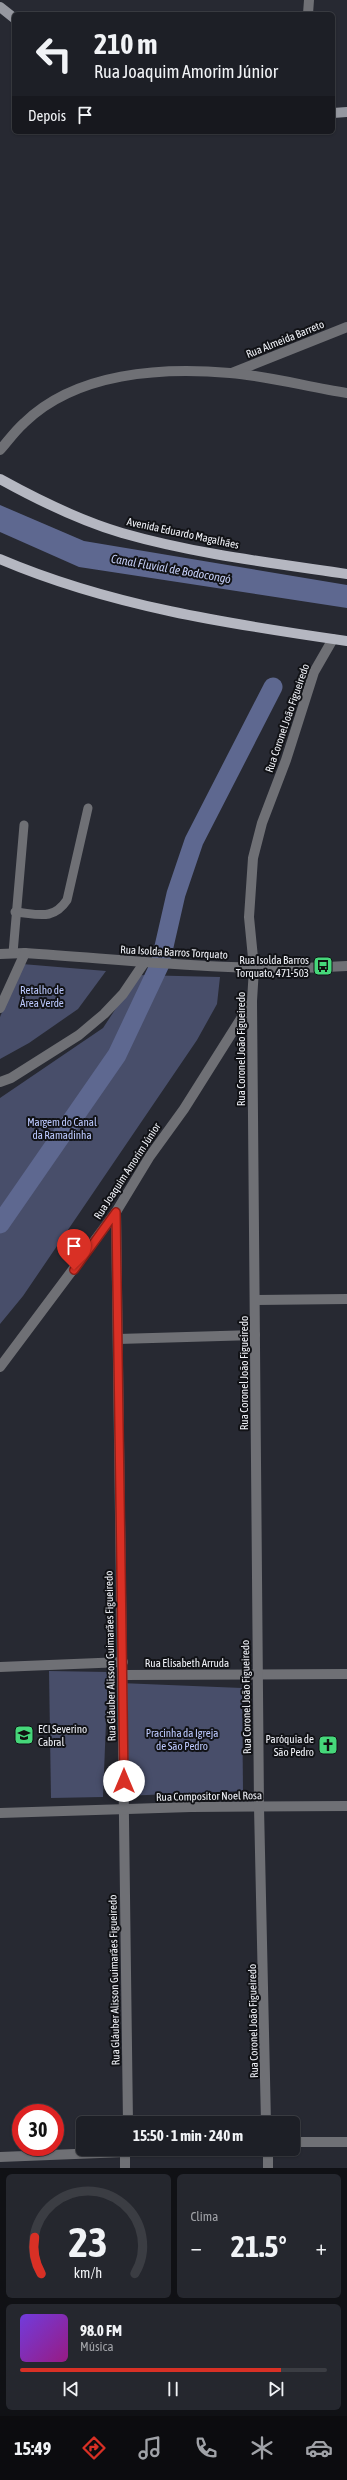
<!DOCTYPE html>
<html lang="pt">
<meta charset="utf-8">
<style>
:root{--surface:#1d1f26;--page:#25272e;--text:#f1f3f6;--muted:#a0a2a7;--line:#3b3d43;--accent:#d93025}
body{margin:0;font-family:"Asap Condensed",sans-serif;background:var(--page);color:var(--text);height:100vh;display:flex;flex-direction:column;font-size:15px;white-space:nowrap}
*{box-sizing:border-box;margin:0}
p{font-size:13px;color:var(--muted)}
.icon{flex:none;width:22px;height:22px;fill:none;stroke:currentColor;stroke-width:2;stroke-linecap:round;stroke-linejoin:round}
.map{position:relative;height:2168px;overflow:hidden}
.side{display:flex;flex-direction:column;gap:6px;padding:6px;background:#101115;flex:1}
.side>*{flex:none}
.banner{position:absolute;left:12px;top:12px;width:323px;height:122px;border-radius:6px;box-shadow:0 1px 3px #0004,0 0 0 1px var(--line);background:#1d1f26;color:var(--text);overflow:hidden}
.speed{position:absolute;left:12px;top:2104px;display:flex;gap:8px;font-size:20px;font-weight:700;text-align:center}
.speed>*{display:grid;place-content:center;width:52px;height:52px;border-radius:50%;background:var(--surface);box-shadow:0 1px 3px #0004,0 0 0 1px var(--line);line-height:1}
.speed .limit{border:6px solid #d22;background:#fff;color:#111}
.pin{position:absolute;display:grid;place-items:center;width:34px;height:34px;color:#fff;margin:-41px -17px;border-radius:50% 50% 50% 0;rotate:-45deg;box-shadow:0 0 4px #0007}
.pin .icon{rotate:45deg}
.me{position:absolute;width:44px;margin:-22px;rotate:0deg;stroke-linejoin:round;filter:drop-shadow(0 0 3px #0008)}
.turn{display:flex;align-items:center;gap:14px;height:84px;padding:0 16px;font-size:18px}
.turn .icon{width:52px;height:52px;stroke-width:2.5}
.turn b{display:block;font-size:28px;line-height:34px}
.then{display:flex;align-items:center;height:38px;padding:0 16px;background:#0003;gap:8px;font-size:15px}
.big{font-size:30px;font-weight:700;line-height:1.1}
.side .widget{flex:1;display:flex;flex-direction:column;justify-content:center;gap:6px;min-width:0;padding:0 14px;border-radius:6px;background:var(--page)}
.side .dial{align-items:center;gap:0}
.dial svg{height:104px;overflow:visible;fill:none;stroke:var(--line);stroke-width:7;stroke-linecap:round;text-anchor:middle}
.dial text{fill:var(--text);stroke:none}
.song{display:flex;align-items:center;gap:12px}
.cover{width:48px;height:48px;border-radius:6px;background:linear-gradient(135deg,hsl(260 70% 55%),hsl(310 70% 35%))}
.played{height:4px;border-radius:2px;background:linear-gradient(90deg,var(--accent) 85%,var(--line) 85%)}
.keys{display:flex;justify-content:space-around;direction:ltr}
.heat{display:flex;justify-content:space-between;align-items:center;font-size:22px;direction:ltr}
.side .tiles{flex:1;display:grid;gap:6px;grid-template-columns:1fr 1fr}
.widget:last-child{grid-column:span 2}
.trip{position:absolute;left:76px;top:2116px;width:224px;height:40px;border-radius:6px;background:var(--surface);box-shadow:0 1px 3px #0004,0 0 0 1px var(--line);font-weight:700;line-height:40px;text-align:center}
.tabs{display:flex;height:64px;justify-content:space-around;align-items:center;background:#0c0c0f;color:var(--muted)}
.tabs .icon{width:28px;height:28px}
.tabs .on{color:var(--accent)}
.tabs b{font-size:18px;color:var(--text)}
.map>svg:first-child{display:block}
</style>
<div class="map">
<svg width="347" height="2168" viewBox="0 0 347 2168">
<rect width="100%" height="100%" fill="#272932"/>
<!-- green -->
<g fill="#484e6a">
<path d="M 22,964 L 106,971 L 78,1009 L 29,1043 L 0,1059 L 0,1017 Z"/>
<path d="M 138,975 L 220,977 L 217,1004 L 197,1040 L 23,1296 L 0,1324 L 0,1098 L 103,1028 Z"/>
<path d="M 49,1671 L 108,1672 L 103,1797 L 51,1798 Z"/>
<path d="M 120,1683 L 242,1688 L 243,1791 L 123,1796 Z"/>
</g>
<!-- water -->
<path fill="#5e6890" d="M 0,505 L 84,541 L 347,585 L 347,608 L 79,567 L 0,532 Z"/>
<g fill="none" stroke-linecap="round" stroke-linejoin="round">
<!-- canal -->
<path stroke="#5e6890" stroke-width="19" d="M 0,1224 L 117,1055 L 160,964 L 176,894 L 194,841 L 273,687"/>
<!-- lane -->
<g stroke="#6f7075" stroke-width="9">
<path d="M 15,912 C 38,914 53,921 67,900 L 88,808"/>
<path d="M 13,953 L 24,825"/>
</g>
<!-- street -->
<g stroke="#6f7075" stroke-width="10">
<path d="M 308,14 L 309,0"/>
<path d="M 232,373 L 347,327"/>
<path d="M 0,450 C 8,441 15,431 24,423 C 76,372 162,367 230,373 C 269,376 308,387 347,393"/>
<path d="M 0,954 L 25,953 C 132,960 239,973 347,966"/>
<path d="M 0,1008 L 25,953"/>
<path d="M 0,1082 L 11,1078 L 79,1035 L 104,1014 L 123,994 L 144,963"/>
<path d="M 116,1212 L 128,2123"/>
<path d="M 256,1300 L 347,1299"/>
<path d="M 118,1339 L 255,1335"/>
<path d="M 0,1367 L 116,1212 L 150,1156 L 184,1109 L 252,1001"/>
<path d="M 0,1667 L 123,1662"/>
<path d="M 123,1675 L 347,1674"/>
<path d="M 0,1813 L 191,1807 L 347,1806"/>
<path d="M 128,2122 L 266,2120"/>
<path d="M 266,2123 L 259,1807 L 252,1001 L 254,968 L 249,917 L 253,858 L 262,823 L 286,760 L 314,672 L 333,639"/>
<path d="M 293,2142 L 347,2142"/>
<path d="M 125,2149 L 125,2168"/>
<path d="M 268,2149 L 268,2168"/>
<path d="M 0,2157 L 125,2152"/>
</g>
<!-- secondary -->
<g stroke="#9698a0" stroke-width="10">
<path d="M 0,7 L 14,18"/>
<path d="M 333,113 L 347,112"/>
</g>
<!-- primary -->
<g stroke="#b5b7c1" stroke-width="10">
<path d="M 0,479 C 38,500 81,521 122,533 C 195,554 272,563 347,574"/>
<path d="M 0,559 C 110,606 229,624 347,641"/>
</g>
</g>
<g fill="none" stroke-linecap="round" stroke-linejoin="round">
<!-- route casing -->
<g stroke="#8d1f18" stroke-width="10">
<path id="route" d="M 74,1270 L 116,1212 L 124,1781"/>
</g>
<!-- route -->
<use href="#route" stroke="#d93025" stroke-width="7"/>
</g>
<!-- icons -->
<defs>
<g id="bus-square" transform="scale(1)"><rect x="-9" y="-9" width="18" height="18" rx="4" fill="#46d77a" stroke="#111216"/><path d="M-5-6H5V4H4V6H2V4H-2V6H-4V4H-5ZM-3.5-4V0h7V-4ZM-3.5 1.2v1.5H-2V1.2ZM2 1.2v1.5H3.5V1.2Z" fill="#111"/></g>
<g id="school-square" transform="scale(1)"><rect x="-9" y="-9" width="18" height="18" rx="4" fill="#46d77a" stroke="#111216"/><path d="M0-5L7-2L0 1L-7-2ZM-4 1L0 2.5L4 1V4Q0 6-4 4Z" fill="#111"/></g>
<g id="church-square" transform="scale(1)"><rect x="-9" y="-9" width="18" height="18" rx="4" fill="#46d77a" stroke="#111216"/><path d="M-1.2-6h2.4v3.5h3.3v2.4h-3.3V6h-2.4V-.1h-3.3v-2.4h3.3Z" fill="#111"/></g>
</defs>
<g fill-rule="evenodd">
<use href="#bus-square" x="323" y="966"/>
<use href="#school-square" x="24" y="1735"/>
<use href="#church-square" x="328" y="1745"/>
</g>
<g text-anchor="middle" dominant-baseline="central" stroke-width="4" stroke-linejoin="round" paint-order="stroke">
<!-- street labels -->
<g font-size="11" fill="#f1f3f9" stroke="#111216">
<text transform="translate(285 339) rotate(-22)">Rua Almeida Barreto</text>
<text transform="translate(183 533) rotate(12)">Avenida Eduardo Magalhães</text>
<text transform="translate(287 718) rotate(-71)">Rua Coronel João Figueiredo</text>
<text transform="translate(174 952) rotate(3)">Rua Isolda Barros Torquato</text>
<text transform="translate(241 1049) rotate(-90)">Rua Coronel João Figueiredo</text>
<text transform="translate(127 1171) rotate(-57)">Rua Joaquim Amorim Júnior</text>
<text transform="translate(244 1373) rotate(-90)">Rua Coronel João Figueiredo</text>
<text transform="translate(110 1656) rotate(-91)">Rua Gláuber Alisson Guimarães Figueiredo</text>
<text x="187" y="1663">Rua Elisabeth Arruda</text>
<text transform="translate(246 1697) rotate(-91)">Rua Coronel João Figueiredo</text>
<text transform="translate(209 1796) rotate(-1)">Rua Compositor Noel Rosa</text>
<text transform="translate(114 1980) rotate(-91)">Rua Gláuber Alisson Guimarães Figueiredo</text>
<text transform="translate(253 2021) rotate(-91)">Rua Coronel João Figueiredo</text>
</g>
<!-- poi labels -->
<g font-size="11" fill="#f1f3f9" stroke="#111216" text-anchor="end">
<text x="309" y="960">Rua Isolda Barros<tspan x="309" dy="13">Torquato, 471-503</tspan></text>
<text x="38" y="1729" text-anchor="start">ECI Severino<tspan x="38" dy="13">Cabral</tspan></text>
<text x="314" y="1739">Paróquia de<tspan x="314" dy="13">São Pedro</tspan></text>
</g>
<!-- park labels -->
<g font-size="11" fill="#bdcaff" stroke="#111216">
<text x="42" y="990">Retalho de<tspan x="42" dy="13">Área Verde</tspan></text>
<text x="62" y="1122">Margem do Canal<tspan x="62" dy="13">da Ramadinha</tspan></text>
<text x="182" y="1733">Pracinha da Igreja<tspan x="182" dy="13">de São Pedro</tspan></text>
</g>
<!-- water labels -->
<g font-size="12" font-style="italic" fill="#c3cdf5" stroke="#111216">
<text transform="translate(171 569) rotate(10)">Canal Fluvial de Bodocongó</text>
</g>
</g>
</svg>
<div class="speed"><div class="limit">30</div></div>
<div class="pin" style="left:74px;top:1270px;background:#d93025"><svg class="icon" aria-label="arrive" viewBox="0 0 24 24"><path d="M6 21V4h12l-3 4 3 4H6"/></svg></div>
<svg class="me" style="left:124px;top:1781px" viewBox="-20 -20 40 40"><circle r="19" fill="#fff"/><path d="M0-13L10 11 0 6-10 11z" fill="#d93025"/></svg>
<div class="trip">15:50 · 1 min · 240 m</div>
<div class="banner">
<div class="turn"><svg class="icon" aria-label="left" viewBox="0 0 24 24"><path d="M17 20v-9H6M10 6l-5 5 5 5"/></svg><div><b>210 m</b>Rua Joaquim Amorim Júnior</div></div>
<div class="then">Depois<svg class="icon" aria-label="arrive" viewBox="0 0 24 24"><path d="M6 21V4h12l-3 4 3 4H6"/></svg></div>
</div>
</div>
<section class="side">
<div class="tiles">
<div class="widget dial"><svg viewBox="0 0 100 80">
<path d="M14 69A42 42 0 1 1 86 69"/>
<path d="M14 69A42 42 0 0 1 9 41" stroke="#d93025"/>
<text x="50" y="56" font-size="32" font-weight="700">23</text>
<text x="50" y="72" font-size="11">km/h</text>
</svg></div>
<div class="widget"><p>Clima</p>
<div class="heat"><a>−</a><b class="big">21.5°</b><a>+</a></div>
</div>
<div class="widget">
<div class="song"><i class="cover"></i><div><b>98.0 FM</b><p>Música</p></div></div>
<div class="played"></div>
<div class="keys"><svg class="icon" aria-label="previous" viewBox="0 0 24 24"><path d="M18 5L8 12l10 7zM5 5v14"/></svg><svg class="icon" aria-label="pause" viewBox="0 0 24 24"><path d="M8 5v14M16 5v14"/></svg><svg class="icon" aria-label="next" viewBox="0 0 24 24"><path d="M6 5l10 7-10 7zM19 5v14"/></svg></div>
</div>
</div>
</section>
<nav class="tabs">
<b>15:49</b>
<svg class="icon on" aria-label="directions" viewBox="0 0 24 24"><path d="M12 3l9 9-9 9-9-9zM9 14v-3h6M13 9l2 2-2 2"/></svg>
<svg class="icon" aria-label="music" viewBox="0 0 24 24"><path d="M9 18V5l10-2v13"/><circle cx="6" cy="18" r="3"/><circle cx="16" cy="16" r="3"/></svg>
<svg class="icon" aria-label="phone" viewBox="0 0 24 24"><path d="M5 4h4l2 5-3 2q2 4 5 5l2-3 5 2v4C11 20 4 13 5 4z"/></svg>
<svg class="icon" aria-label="climate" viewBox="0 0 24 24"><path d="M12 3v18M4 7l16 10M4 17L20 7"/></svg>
<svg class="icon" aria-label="car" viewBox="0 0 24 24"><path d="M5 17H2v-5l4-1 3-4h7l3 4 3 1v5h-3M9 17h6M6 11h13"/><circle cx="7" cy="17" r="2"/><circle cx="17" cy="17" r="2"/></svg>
</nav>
